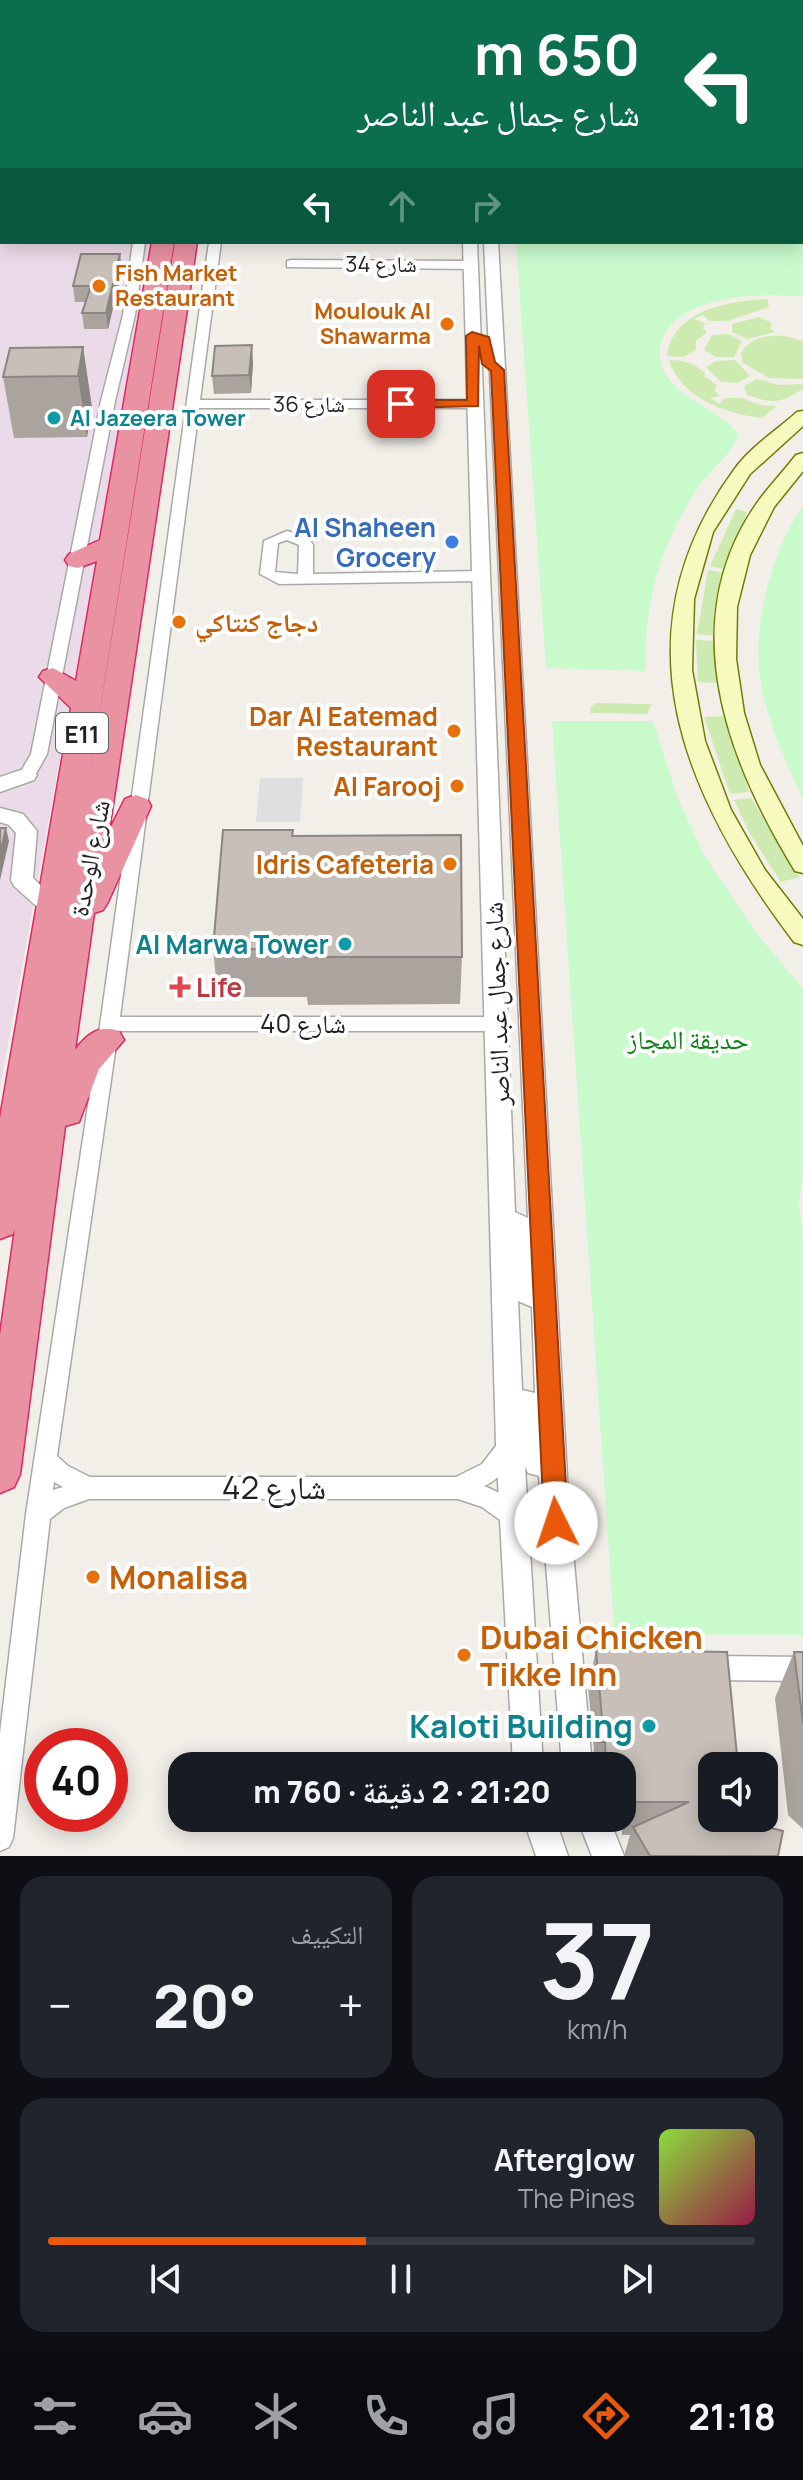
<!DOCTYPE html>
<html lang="ar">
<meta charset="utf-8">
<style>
:root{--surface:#171b24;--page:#20242c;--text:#f1f3f6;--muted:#9ea1a6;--line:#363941;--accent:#ea580c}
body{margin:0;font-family:Manrope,"Noto Naskh Arabic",sans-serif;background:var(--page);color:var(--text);direction:rtl;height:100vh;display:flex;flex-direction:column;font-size:30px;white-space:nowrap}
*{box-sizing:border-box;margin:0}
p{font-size:26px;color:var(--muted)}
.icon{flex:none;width:44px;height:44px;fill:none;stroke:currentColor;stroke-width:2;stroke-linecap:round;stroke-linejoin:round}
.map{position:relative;height:1856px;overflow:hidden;direction:ltr}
.sheet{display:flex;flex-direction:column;gap:20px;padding:20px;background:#0d0f14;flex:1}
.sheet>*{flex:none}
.guide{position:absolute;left:0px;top:0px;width:804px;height:244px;box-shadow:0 4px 20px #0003;direction:rtl;background:#0b6e4f;color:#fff;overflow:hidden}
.buttons{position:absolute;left:698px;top:1752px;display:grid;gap:16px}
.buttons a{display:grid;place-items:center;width:80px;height:80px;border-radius:16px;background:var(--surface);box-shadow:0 4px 20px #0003;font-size:40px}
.speed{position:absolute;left:24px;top:1728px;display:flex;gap:16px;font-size:40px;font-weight:700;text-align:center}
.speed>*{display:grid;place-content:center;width:104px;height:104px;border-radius:50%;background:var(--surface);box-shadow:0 4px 20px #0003;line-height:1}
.speed .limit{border:12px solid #d22;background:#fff;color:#111}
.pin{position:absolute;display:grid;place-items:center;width:68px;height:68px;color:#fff;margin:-34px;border-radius:16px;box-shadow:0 4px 12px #0006}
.me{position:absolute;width:88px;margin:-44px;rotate:356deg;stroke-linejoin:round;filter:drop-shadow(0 0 6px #0008)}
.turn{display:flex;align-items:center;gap:28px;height:168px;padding:0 32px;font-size:36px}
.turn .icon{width:104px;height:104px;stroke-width:2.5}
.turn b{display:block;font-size:56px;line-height:68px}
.lanes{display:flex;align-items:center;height:76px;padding:0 32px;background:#0003;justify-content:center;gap:40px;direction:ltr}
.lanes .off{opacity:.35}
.big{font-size:60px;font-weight:800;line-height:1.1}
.sheet .widget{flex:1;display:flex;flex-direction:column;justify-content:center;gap:12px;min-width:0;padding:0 28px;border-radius:24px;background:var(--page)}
.sheet .dial{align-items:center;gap:0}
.dial b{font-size:104px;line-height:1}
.song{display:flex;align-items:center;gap:24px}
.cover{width:96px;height:96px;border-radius:12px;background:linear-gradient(135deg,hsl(90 70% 55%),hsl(340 70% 35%))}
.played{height:8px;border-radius:4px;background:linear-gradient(90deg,var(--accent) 45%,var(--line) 45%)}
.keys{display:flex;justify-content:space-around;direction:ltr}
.heat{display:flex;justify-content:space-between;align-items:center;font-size:44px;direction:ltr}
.sheet .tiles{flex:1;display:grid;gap:20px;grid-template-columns:1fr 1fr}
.widget:last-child{grid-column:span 2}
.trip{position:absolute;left:168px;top:1752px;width:468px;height:80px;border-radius:24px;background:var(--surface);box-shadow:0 4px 20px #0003;font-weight:800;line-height:80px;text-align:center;direction:rtl}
.tabs{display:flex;height:128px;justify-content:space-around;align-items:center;background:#090b0e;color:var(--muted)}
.tabs .icon{width:56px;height:56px}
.tabs .selected{color:var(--accent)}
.tabs b{font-size:36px;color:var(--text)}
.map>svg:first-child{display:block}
</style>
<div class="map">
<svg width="803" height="1856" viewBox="0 0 803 1856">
<rect width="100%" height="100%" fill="#f2efe9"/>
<!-- residential -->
<path fill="#e0dfdf" d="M 260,778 L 303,778 L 300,822 L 256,822 Z"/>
<!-- industrial -->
<path fill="#ebdbe8" d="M 0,0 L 200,0 L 2,2 L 2,242 L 154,242 L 0,1088 Z"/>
<!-- grass -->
<g fill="#cdebb0">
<path d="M 767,299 L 769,307 L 727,321 L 709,321 L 703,315 L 694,319 L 705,323 L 703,328 L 707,332 L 696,341 L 696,350 L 683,357 L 667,356 C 673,310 728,301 767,299 Z"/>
<path d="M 759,317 L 772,323 L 770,328 L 775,332 L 747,339 L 732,332 L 732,324 Z"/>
<path d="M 728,334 L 742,341 L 734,357 L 716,357 L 704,350 L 712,335 Z"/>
<path d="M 785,336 L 803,341 L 803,379 L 769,378 L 743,363 L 741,353 C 750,337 768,335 785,336 Z"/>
<path d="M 669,360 C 684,360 696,364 706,374 L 704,376 L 717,385 L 714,390 L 720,396 L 710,398 L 720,404 L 724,398 L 742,398 L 760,405 L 777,406 L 762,418 C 726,414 681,398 669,360 Z"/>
<path d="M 735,360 L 750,376 L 737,383 L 721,382 L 706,367 L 716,361 Z"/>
<path d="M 757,379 L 779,385 L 803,384 L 803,389 C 778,404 774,404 747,395 L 744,386 Z"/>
<path d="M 736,509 L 747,512 L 728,570 L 710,566 Z"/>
<path d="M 708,570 L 726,573 L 716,636 L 697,634 Z"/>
<path d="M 696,640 L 717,641 L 718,683 L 698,682 Z"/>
<path d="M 596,703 L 652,704 L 647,714 L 590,713 L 590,708 Z"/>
<path d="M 726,716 L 749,792 L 730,794 L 704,717 Z"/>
<path d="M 751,798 L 800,877 L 781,882 L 750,834 L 734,800 Z"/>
</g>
<!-- park -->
<g fill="#c8facc">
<path d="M 803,232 L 803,297 C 763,292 683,294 663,337 C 657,351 659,365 668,378 C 686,403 721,410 739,435 C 731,455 709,471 697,489 C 661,544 643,604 646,671 L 546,668 L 516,242 L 802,242 Z"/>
<path d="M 803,506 L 803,799 C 786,763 770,727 762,689 C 749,634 771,551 803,506 Z"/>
<path d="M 552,721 L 653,721 L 678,799 L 704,855 L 758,935 L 803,989 L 803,1173 L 799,1204 L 803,1239 L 803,1635 L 624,1634 L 614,1626 Z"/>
</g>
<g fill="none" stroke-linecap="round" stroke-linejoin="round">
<!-- minor casing -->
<g stroke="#a9a9a9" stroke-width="3">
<g id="minor">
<path d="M 183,0 L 193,0 L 182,2 Z"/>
<rect x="248" y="0" width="10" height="2"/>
<path d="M 582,0 L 596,0 L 581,2 Z"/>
<rect x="802" y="83" width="1" height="6"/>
<rect x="0" y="143" width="2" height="6"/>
<rect x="802" y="152" width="1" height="6"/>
<rect x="802" y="218" width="1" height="8"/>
<path d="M 133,242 L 145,242 L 135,315 L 115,401 L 47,754 L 33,779 L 27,781 L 19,775 L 31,754 L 101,401 L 123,315 Z"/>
<path d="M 209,242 L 221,242 L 200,400 L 474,400 L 481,404 L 474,408 L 199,408 L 120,1017 L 497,1017 L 504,1019 L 506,1024 L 504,1029 L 497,1031 L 118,1031 L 57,1456 L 68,1466 L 90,1477 L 456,1477 L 482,1464 L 502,1438 L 510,1435 L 518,1438 L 521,1445 C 513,1463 501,1478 484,1486 C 500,1492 519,1504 526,1519 L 522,1527 L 514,1530 L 482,1507 L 458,1499 L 89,1499 L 64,1508 L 50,1519 L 13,1838 L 9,1847 L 0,1851 L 0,1733 L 26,1514 L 98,1040 ZM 54,1482 L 63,1487 L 53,1490 Z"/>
<path d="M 291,260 L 471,261 L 477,265 L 471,269 L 287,267 L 287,261 Z"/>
<path d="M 287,531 L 308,537 L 313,545 L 313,574 L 480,571 L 487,576 L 480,581 L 279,584 L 260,574 L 264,541 ZM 287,540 L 299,545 L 298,574 L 275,572 L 278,543 Z"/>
<path d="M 705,1656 L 803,1657 L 803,1681 L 705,1680 L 696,1677 L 693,1668 L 696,1659 Z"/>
</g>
</g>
<!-- tertiary casing -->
<g stroke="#a9a9a9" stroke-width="3">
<g id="tertiary">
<rect x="456" y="0" width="12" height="2"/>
<path d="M 472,0 L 484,0 L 485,2 L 473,2 Z"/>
<path d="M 775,0 L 791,0 L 774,2 Z"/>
<path d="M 803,0 L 803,8 L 802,9 L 802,2 L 798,2 Z"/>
<path d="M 463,242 L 477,242 L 515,1212 L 528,1218 L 484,242 L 498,242 L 568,1494 L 592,1766 L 562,1766 L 539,1476 L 528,1473 L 525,1466 L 543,1766 L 513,1766 L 496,1444 ZM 518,1301 L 532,1307 L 535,1393 L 522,1390 Z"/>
<path d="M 27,768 L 37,775 L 34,780 L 0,792 L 0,777 Z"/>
<path d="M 0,808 L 23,814 L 37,831 L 33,878 L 64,908 L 61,914 L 45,914 L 14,886 L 11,880 L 16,833 L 9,825 L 0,822 Z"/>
<path d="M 523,1818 L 555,1818 L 568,1856 L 536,1856 Z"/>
<path d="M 577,1818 L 609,1818 L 624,1856 L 592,1856 Z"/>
</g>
</g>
<!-- secondary casing -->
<g stroke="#707d05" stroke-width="3">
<g id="secondary">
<path d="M 803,411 L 803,426 L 750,474 L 713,532 L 694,599 L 692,670 L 705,741 L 731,810 L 765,870 L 803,919 L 803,945 L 794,942 C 684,797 613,635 734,470 C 749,448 777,430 797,412 Z"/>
<path d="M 803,453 L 803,471 L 774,507 L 750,555 L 737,607 L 736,659 L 744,713 L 760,765 L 803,846 L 803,873 L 795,871 C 727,760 674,622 757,503 C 769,486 784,471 796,455 Z"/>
</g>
</g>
<!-- motorway casing -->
<g stroke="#dc2a67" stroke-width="3">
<g id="motorway">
<rect x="197" y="0" width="18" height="2"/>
<path d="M 152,242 L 174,242 L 87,792 L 175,242 L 197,242 L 109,831 L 125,799 L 136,795 L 147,799 L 151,806 L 108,902 L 103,910 L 94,913 L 75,1050 C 87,1034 100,1024 119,1031 L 124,1040 L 99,1069 L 79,1122 L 65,1126 L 20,1474 L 14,1487 L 0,1493 L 0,1335 L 15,1229 L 13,1234 L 0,1239 L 0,1118 L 71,708 L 39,677 L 43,671 L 53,668 L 76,681 L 97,561 L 78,568 L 69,566 L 65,560 L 69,554 L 100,540 Z"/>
</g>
</g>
<!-- minor -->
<use href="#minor" fill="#fff" fill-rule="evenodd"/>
<!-- tertiary -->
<use href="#tertiary" fill="#fff" fill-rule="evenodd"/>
<!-- secondary -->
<use href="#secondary" fill="#f7fabf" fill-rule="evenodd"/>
<!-- motorway -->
<use href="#motorway" fill="#e892a2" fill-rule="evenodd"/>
</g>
<!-- wall -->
<g fill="#aba49e">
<path d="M 122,270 L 108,329 L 84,329 L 82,313 L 86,302 L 75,302 L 73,286 Z"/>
<path d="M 83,347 L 92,408 L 87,437 L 14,438 L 3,377 Z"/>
<path d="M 253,363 L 251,393 L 214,394 L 212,376 Z"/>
<path d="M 293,836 L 462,957 L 460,1004 L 308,1005 L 307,997 L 218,997 L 213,949 Z"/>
<path d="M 596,1650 L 712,1766 L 778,1856 L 624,1856 L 630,1835 L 622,1835 L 622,1829 L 616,1828 L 611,1818 L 622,1818 L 622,1766 L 590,1766 L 594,1750 L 588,1687 Z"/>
<path d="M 794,1652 L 803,1652 L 803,1829 L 788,1815 L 775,1698 Z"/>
</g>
<!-- shaded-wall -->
<g fill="#8b8681">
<path d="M 120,254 L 122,270 L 108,329 L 106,313 Z"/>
<path d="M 252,345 L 253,363 L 251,393 L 249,375 Z"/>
<path d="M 83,347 L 92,408 L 87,437 L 78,376 Z"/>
<path d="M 6,828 L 9,841 L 0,880 L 0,854 Z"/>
</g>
<!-- building -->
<g fill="#c7bfb8" stroke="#8b8681" stroke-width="2">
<path d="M 81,254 L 120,254 L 106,313 L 82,313 L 91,286 L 73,286 Z"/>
<path d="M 252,345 L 249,375 L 212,376 L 215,346 Z"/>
<path d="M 83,347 L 78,376 L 3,377 L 10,348 Z"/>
<path d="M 0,828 L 6,828 L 0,854 Z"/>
<path d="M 223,830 L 293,830 L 292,836 L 461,835 L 462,957 L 305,957 L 305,949 L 213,949 Z"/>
<path d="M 596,1650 L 727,1652 L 738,1766 L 712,1766 L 712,1818 L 762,1818 L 771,1828 L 783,1831 L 778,1856 L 650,1856 L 633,1827 L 689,1802 L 631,1802 L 631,1795 L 626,1795 L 622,1788 L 622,1766 L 612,1766 L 612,1764 L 606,1764 L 605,1742 L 597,1742 L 597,1734 L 603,1730 Z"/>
<path d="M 794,1652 L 803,1652 L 803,1723 Z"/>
</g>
<!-- route -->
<path fill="#ea580c" stroke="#983908" stroke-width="2" d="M 472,332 L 489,337 L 495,362 L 504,370 L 568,1523 L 564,1531 L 556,1534 L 548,1531 L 544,1523 L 491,371 L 482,364 L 479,346 L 478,406 L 401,408 L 395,404 L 401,400 L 467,400 L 466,336 Z"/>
<!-- markers -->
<g fill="#e8710a" stroke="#fff" stroke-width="3">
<circle cx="99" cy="286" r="8"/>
<circle cx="447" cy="324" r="8"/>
<circle cx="179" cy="622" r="8"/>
<circle cx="454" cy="731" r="8"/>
<circle cx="457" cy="786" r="8"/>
<circle cx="450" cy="864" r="8"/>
<circle cx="93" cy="1577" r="8"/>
<circle cx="464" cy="1655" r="8"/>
</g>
<g fill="#0f9aa8" stroke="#fff" stroke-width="3">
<circle cx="54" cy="418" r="8"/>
<circle cx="345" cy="944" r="8"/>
<circle cx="649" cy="1726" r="8"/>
</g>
<circle fill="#3f7fe0" stroke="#fff" stroke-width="3" cx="452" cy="542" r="8"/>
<path fill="#e0444e" stroke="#fff" stroke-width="3" d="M176 975h8v8h8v8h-8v8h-8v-8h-8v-8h8z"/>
<g text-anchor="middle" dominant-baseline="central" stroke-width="8" stroke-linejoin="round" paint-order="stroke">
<!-- far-street labels -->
<g font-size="22" fill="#222" stroke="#fff">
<text x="381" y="264">شارع 34</text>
<text x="309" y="404">شارع 36</text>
</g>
<!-- far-food labels -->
<g font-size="22" font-weight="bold" fill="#c56008" stroke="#fff" text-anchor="start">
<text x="115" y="273">Fish Market<tspan x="115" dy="25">Restaurant</tspan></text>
<text x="431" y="311" text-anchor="end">Moulouk Al<tspan x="431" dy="25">Shawarma</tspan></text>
</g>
<!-- far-culture labels -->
<g font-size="22" font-weight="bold" fill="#0d838f" stroke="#fff" text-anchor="start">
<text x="70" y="418">Al Jazeera Tower</text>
</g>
<!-- shield labels -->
<rect fill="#fff" stroke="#646464" stroke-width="2" x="56" y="713" width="52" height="40" rx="6"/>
<g font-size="24" font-weight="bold" fill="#222">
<text x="82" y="733">E11</text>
</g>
<!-- shop labels -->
<g font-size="26" font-weight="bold" fill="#366cbe" stroke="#fff" text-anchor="end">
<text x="436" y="527">Al Shaheen<tspan x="436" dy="30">Grocery</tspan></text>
</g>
<!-- food labels -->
<g font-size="26" font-weight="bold" fill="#c56008" stroke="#fff" text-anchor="end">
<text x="195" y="622" text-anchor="start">دجاج كنتاكي</text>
<text x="438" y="716">Dar Al Eatemad<tspan x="438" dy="30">Restaurant</tspan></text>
<text x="441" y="786">Al Farooj</text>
<text x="434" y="864">Idris Cafeteria</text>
</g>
<!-- street labels -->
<g font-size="26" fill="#222" stroke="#fff">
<text transform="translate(89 858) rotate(-79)">شارع الوحدة</text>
<text transform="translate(496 1004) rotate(-92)">شارع جمال عبد الناصر</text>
<text x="303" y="1023">شارع 40</text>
</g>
<!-- culture labels -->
<g font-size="26" font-weight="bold" fill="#0d838f" stroke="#fff" text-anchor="end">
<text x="329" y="944">Al Marwa Tower</text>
</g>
<!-- health labels -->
<g font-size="26" font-weight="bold" fill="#be3a42" stroke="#fff" text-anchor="start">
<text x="196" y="987">Life</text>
</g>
<!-- park labels -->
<g font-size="26" fill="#0c8416" stroke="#fff">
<text x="688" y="1039">حديقة المجاز</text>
</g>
<!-- near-street labels -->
<g font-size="32" fill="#222" stroke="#fff">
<text x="274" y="1487">شارع 42</text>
</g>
<!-- near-food labels -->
<g font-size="32" font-weight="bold" fill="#c56008" stroke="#fff" text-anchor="start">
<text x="109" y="1577">Monalisa</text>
<text x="480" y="1637">Dubai Chicken<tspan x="480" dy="37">Tikke Inn</tspan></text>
</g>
<!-- near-culture labels -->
<g font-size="32" font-weight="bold" fill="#0d838f" stroke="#fff" text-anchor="end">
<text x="633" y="1726">Kaloti Building</text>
</g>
</g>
</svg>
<div class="buttons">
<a><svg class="icon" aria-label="sound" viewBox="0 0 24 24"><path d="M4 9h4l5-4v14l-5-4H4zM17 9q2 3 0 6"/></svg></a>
</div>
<div class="speed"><div class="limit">40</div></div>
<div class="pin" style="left:401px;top:404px;background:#d93025"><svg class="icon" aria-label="arrive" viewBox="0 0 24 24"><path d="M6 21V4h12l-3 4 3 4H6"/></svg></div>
<svg class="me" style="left:556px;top:1523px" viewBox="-20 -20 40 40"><circle r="19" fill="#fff"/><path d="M0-13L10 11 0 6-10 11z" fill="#ea580c"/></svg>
<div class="trip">21:20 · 2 دقيقة · 760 m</div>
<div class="guide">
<div class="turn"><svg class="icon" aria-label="left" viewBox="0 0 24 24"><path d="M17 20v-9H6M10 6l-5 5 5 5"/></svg><div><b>650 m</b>شارع جمال عبد الناصر</div></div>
<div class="lanes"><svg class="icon" aria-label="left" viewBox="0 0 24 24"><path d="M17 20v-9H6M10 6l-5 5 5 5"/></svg><svg class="icon off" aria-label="ahead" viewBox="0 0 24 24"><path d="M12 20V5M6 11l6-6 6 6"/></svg><svg class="icon off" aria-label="right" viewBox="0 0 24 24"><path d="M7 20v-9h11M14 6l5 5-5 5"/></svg></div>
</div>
</div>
<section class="sheet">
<div class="tiles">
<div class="widget dial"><b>37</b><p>km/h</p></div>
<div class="widget"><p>التكييف</p>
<div class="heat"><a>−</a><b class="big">20°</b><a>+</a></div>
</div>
<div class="widget">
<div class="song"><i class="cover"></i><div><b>Afterglow</b><p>The Pines</p></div></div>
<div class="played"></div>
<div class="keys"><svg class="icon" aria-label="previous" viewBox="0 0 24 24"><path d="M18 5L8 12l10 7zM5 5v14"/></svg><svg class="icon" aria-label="pause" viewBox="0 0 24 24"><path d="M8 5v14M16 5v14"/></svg><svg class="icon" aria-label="next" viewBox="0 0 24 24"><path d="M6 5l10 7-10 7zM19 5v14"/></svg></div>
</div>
</div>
</section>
<nav class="tabs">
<b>21:18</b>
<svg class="icon selected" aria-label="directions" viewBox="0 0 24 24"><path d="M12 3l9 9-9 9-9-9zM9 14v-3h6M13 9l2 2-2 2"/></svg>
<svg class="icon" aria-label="music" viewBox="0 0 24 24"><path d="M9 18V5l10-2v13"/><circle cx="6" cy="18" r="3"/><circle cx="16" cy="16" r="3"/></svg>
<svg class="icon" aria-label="phone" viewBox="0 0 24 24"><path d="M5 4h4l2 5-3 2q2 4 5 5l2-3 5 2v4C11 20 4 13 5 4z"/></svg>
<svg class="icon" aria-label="climate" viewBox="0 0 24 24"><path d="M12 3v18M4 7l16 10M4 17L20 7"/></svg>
<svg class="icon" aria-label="car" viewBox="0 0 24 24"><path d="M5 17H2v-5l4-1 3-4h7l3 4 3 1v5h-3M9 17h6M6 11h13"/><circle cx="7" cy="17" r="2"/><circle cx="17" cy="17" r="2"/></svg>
<svg class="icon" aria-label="filters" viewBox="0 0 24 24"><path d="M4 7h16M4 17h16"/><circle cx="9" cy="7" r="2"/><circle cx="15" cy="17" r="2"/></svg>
</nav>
